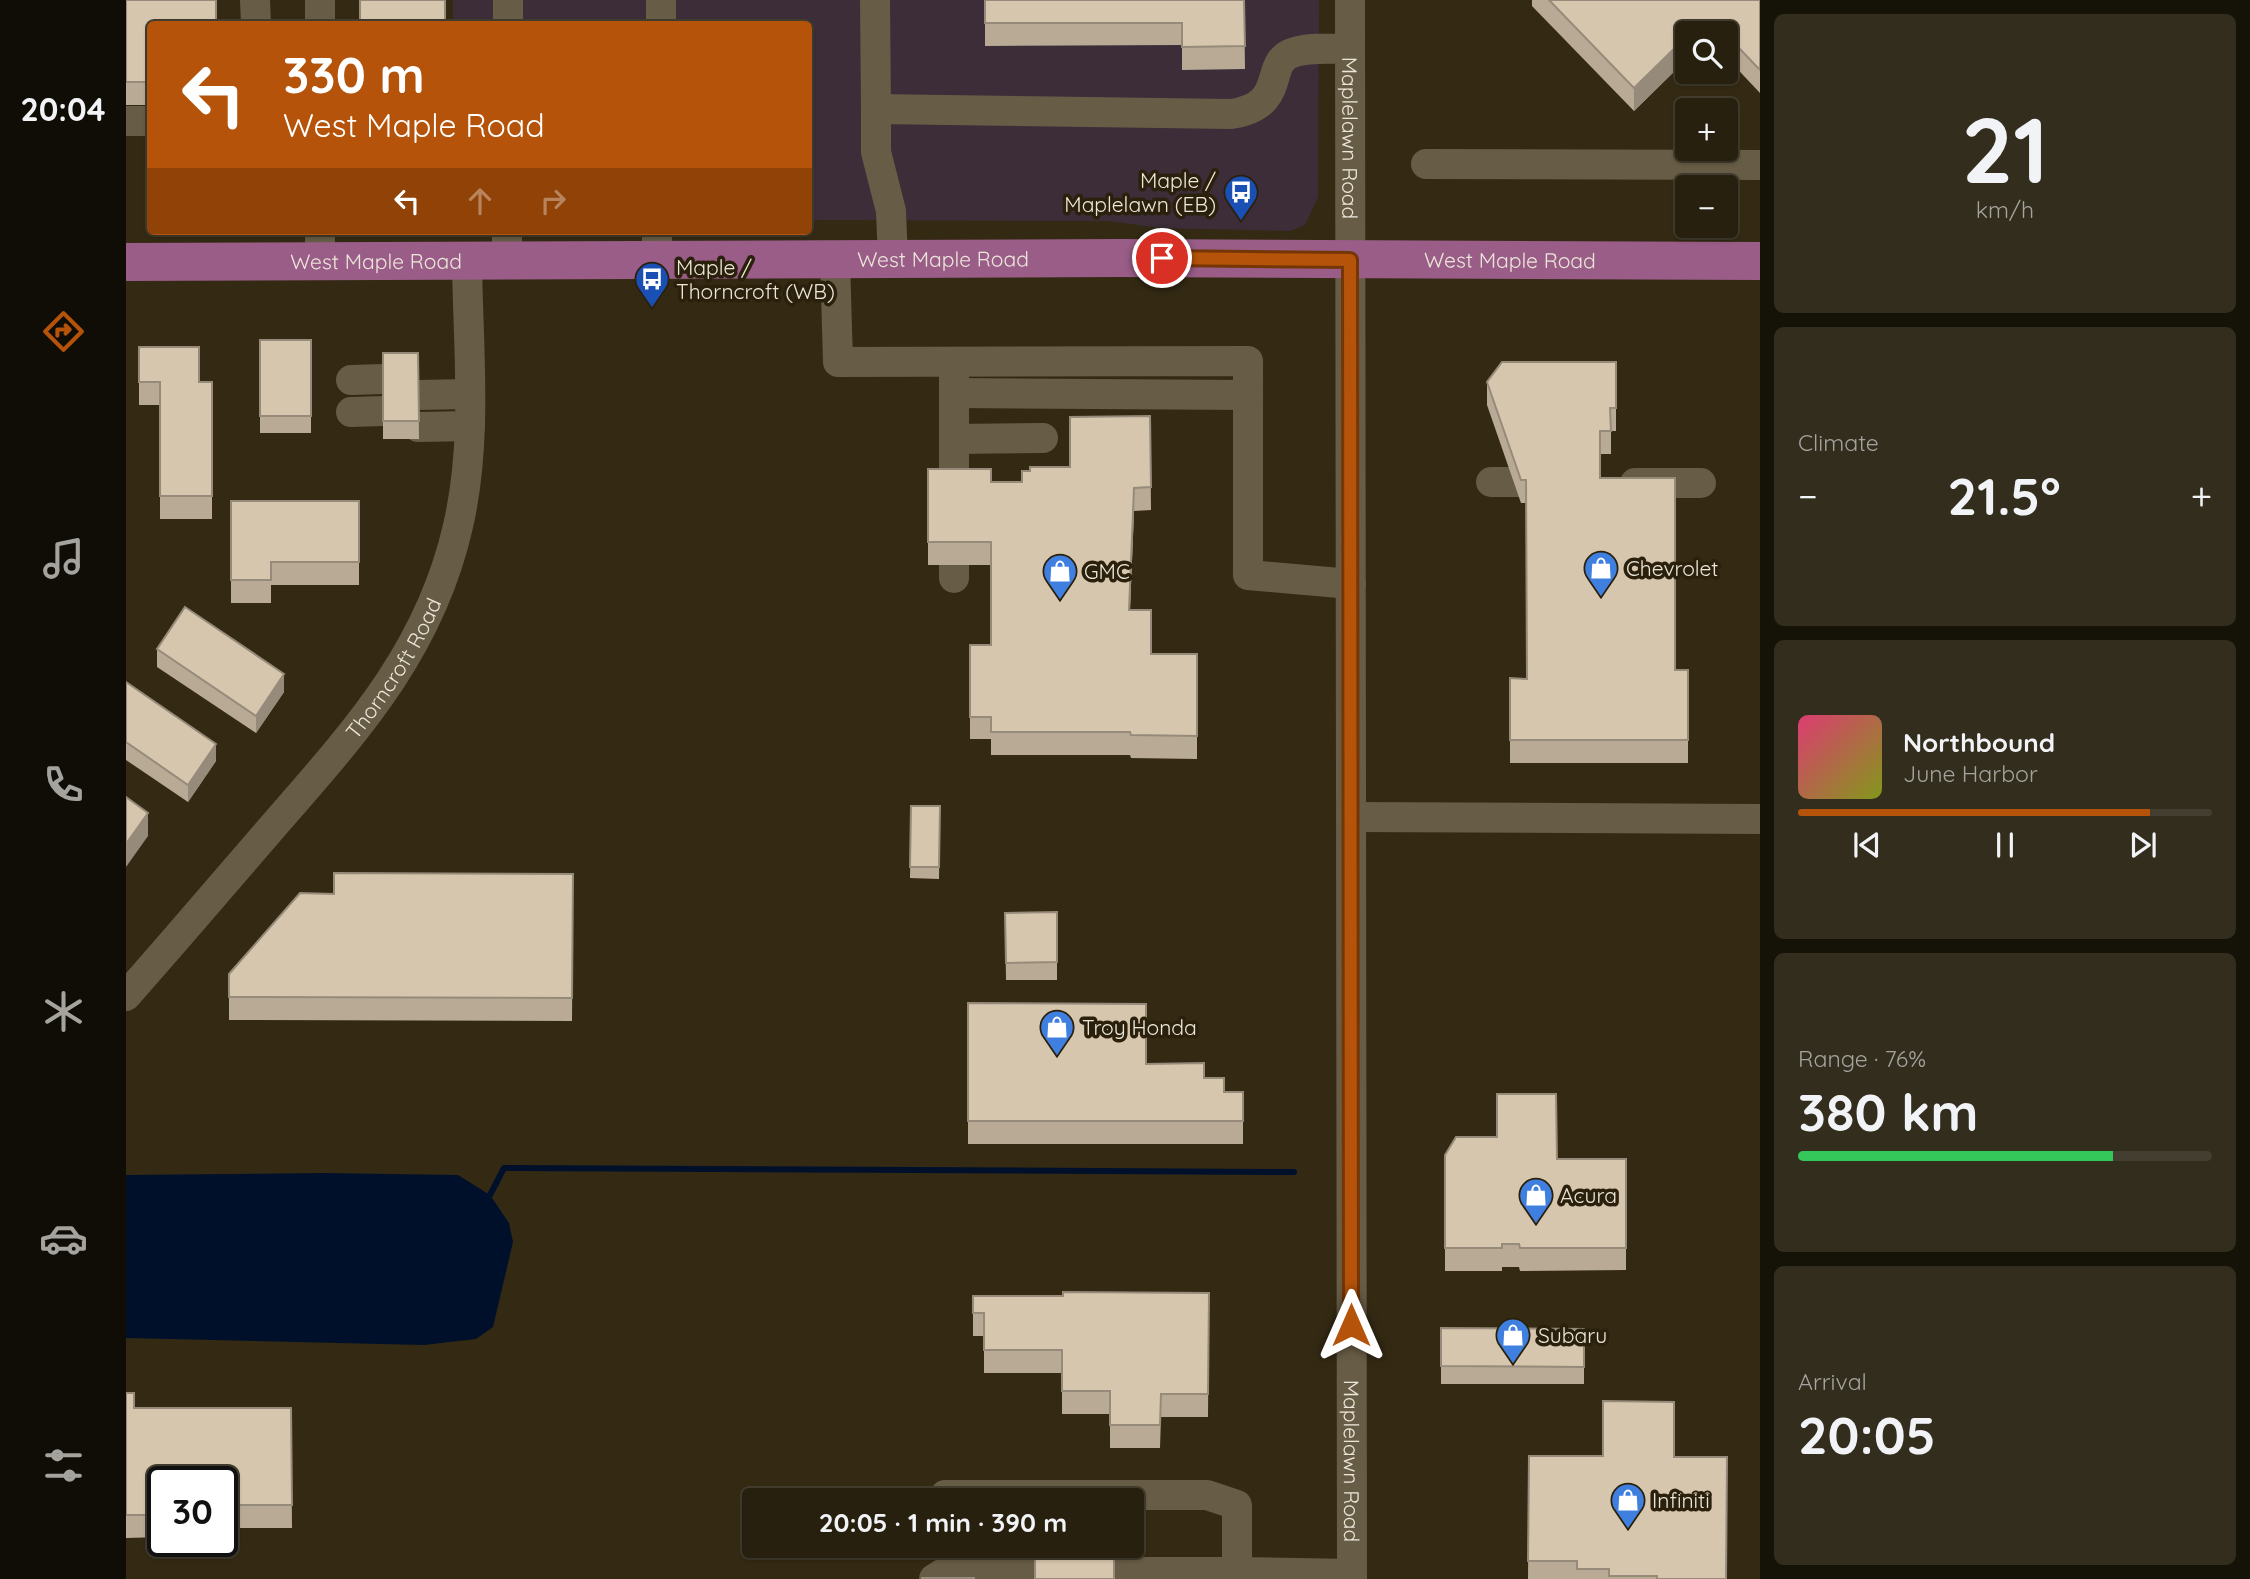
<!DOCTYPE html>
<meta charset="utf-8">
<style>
:root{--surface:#27200f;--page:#332d1d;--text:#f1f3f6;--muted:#a4a39e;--line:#433e2f;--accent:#b45309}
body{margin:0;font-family:Quicksand,sans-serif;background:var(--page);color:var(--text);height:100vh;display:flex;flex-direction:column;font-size:26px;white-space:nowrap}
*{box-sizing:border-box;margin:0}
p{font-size:23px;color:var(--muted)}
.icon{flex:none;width:38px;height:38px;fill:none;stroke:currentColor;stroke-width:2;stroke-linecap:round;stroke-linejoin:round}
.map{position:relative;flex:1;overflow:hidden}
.drawer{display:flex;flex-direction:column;gap:14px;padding:14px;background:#151208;width:490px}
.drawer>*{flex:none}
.guide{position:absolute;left:21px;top:21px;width:665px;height:214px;border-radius:7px;box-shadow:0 2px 5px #0004,0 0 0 2px var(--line);background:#b45309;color:#fff;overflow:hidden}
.controls{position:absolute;left:1549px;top:21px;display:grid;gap:14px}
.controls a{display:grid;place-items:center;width:63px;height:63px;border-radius:7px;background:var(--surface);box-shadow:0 2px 5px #0004,0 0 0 2px var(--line);font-size:35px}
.speed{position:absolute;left:21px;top:1466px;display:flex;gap:14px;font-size:35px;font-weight:700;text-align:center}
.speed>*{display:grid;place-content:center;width:91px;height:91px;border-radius:50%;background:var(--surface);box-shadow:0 2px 5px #0004,0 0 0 2px var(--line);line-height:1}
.speed .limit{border:4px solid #111;border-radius:10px;background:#fff;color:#111}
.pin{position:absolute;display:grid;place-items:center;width:60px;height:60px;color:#fff;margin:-30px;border:4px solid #fff;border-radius:50%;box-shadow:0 2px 7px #0007}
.me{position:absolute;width:77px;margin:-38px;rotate:0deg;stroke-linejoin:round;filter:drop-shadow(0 0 5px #0008)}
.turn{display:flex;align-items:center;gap:24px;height:147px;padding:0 21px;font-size:32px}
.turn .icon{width:91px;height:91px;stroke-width:2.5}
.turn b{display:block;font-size:49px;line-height:60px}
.lanes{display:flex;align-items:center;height:66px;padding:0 21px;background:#0003;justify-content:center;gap:35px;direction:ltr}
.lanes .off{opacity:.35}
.big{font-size:52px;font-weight:700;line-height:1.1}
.drawer .card{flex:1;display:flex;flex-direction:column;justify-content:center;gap:10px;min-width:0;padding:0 24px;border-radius:10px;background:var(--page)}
.drawer .dial{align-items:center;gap:0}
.dial b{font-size:91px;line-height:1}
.song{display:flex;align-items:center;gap:21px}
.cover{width:84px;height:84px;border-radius:10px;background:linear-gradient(135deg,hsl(340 70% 55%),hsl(70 70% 35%))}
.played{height:7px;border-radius:4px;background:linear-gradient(90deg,var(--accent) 85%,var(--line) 85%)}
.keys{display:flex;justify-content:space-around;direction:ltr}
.heat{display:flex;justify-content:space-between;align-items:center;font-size:38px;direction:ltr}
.charge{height:10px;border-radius:5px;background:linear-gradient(90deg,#34c759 76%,var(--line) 0)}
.trip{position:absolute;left:616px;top:1488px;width:402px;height:70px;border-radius:7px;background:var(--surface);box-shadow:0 2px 5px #0004,0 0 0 2px var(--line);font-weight:700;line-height:70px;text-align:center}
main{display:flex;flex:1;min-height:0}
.tab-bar{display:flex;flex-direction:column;width:126px;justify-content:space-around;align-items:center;background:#100d06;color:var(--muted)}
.tab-bar .icon{width:49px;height:49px}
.tab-bar .on{color:var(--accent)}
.tab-bar b{font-size:32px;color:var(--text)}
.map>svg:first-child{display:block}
</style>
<main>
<nav class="tab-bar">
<b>20:04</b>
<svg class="icon on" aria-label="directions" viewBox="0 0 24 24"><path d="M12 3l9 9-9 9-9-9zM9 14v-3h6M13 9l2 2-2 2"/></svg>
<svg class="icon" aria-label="music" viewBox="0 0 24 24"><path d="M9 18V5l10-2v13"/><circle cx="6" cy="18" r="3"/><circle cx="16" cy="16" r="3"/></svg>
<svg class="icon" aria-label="phone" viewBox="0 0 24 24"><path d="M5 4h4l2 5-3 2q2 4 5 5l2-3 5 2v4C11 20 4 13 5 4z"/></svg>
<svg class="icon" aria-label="climate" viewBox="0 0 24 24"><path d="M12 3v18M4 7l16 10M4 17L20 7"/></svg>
<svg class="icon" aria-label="car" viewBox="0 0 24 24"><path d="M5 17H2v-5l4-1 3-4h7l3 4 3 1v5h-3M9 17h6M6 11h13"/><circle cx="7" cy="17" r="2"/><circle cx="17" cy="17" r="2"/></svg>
<svg class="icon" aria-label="filters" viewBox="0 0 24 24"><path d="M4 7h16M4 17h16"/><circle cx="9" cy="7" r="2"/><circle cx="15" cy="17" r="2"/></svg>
</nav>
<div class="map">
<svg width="1634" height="1579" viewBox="0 0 1634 1579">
<rect width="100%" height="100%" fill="#342a14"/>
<!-- commercial -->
<path fill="#3c2d39" d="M 327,0 L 1193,0 L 1192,197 L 1179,225 L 1164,231 L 1034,228 L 983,221 L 683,220 L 682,24 L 327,24 Z"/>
<!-- water -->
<path fill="#00102a" d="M 197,1173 L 332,1175 L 364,1195 L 383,1223 L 387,1242 L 367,1327 L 350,1339 L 298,1345 L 0,1338 L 0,1175 Z"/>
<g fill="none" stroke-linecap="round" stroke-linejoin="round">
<!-- stream -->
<path stroke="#00102a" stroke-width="6" d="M 364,1195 L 378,1168 L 1168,1172"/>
<!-- minor -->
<g stroke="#675c45" stroke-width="30">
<path d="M 129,0 L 130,24"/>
<path d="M 749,0 L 750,109"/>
<path id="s1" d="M 1224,0 L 1226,1579"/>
<path d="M 194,24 L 194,0"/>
<path d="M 382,24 L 382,0"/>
<path d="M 535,24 L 535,0"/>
<path d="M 0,121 L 24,121"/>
<path d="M 1300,164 L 1634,165"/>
<path d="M 709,260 L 712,362 L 1122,361 L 1122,575 L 1225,584"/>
<path d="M 767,260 L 765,211 L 750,152 L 750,109 L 1105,114 C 1165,105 1135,61 1169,52 C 1185,47 1206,49 1223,49"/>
<path d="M 531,261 L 531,231"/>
<path d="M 194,262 L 194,231"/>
<path d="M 381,262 L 381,231"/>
<path d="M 225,380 L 257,379"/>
<path d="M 828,393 L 1122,395"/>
<path d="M 292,395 L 343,394"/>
<path d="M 225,412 L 257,411"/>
<path d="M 292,427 L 344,426"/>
<path d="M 828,439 L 917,438"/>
<path d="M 1365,482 L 1428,482"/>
<path d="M 1509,483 L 1575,483"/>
<path d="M 828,492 L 828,373"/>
<path d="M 828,578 L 828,564"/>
<path d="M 1225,817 L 1634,819"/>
<path id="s2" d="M 0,996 C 50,939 100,881 149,824 C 230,731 304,650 332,526 C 352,440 342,349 341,262"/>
<path d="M 808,1579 L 819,1572 L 1111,1572 L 1111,1505 L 1081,1495 L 819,1495 L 819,1500"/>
<path d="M 1111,1579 L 1111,1572 L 1226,1574"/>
</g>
<!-- major -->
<path stroke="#995d88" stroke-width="38" id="s3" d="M 0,262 L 992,258 L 1634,261"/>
</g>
<!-- wall -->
<g fill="#b9aa96">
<path d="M 0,0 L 24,24 L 24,105 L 0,105 Z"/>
<path d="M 859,0 L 1118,0 L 1119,69 L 1056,70 L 1056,45 L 859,46 Z"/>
<path d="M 1406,0 L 1634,0 L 1634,93 L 1600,57 L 1600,33 L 1561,33 L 1561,59 L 1508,111 L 1406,6 Z"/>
<rect x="134" y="340" width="51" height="93"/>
<path d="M 13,347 L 73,382 L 86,382 L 86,519 L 34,519 L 34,405 L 13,405 Z"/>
<path d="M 257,353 L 292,353 L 293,439 L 257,439 Z"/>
<path d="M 1490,362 L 1490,431 L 1485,431 L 1485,454 L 1474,454 L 1474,478 L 1549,670 L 1562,670 L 1562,763 L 1384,763 L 1384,678 L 1401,679 L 1400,503 L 1395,503 L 1361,405 L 1361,382 Z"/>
<path d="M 1024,416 L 1025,510 L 1008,511 L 1004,610 L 1025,654 L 1071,654 L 1071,759 L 1005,758 L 1004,755 L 865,755 L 865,739 L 844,739 L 844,645 L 865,645 L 865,565 L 802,565 L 802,469 L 865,482 L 896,482 L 904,471 L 944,467 Z"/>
<path d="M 105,501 L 233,501 L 233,585 L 145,585 L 145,603 L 105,603 Z"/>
<path d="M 31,649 L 158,692 L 130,733 L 31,667 Z"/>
<path d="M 0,682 L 90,761 L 62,802 L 0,760 Z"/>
<path d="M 785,806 L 814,806 L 813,879 L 784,878 Z"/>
<path d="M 447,874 L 446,1021 L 103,1020 L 103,974 L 208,894 Z"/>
<path d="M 931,912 L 931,980 L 880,980 L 879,913 Z"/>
<path d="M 842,1003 L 1020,1064 L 1078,1078 L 1098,1092 L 1117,1092 L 1117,1144 L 842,1144 Z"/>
<path d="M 1371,1137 L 1431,1159 L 1500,1159 L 1500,1270 L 1394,1271 L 1393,1267 L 1376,1267 L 1376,1271 L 1319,1271 L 1319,1155 Z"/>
<path d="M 1083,1293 L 1082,1417 L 1035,1417 L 1034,1448 L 984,1448 L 984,1414 L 936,1414 L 936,1373 L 858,1373 L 858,1336 L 847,1336 L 847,1296 L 937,1296 Z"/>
<path d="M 1315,1328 L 1458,1329 L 1458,1384 L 1315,1384 Z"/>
<path d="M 0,1393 L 8,1408 L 165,1408 L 166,1528 L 96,1528 L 96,1482 L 37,1482 L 37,1537 L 0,1538 Z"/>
<path d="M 1403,1456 L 1548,1457 L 1600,1579 L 1402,1579 Z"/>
</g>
<!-- shaded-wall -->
<g fill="#968b7a">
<path d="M 1591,25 L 1591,33 L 1583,33 Z"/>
<path d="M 1561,36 L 1561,59 L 1508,111 L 1508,88 Z"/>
<path d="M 1008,488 L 1008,511 L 1003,633 L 1003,610 Z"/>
<path d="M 158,674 L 158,692 L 130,733 L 130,716 Z"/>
<path d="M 90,744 L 90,761 L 62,802 L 62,785 Z"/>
<path d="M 22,813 L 22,836 L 0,867 L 0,844 Z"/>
</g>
<!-- building -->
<g fill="#d7c6ae" stroke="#968b7a" stroke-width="2">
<path d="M 0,0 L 90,0 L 90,24 L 24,24 L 24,82 L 0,82 Z"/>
<rect x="234" y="0" width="85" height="24"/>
<path d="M 859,0 L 1118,0 L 1119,46 L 1056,47 L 1056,23 L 859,23 Z"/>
<path d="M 1423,0 L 1634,0 L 1634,70 L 1591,25 L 1583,33 L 1576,33 L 1570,27 L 1564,33 L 1561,33 L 1561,36 L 1508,88 Z"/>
<rect x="134" y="340" width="51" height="76"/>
<path d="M 13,347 L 73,347 L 73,382 L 86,382 L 86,496 L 34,496 L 34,382 L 13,382 Z"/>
<path d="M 257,353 L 292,353 L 293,421 L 257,421 Z"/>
<path d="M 1376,362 L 1490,362 L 1490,408 L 1484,408 L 1485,431 L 1474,431 L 1474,478 L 1549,478 L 1549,670 L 1562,670 L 1562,740 L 1384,740 L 1384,678 L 1401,679 L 1400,480 L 1395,480 L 1361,382 Z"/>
<path d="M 1024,416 L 1025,487 L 1008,488 L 1003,610 L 1025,610 L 1025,654 L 1071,654 L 1071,736 L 1005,735 L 1004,732 L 865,732 L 865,717 L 844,717 L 844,645 L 865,645 L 865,542 L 802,542 L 802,469 L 865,469 L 865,482 L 896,482 L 896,471 L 904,471 L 904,467 L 944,467 L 944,417 Z"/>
<path d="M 105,501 L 233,501 L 233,562 L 145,562 L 145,580 L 105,580 Z"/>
<path d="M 59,607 L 158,674 L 130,716 L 31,649 Z"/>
<path d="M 0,682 L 90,744 L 62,785 L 0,742 Z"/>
<path d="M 0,797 L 22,813 L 0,844 Z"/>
<path d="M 785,806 L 814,806 L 813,867 L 784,867 Z"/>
<path d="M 208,873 L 447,874 L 446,998 L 103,997 L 103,974 L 174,893 L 208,894 Z"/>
<path d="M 931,912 L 931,962 L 880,963 L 879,913 Z"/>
<path d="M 842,1003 L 1020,1004 L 1020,1064 L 1078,1063 L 1078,1078 L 1098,1078 L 1098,1092 L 1117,1092 L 1117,1121 L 842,1121 Z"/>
<path d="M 1371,1094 L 1430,1094 L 1431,1159 L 1500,1159 L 1500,1248 L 1394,1248 L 1393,1244 L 1376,1244 L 1376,1248 L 1319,1248 L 1319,1155 L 1330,1137 L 1371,1137 Z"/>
<path d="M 937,1292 L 1083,1293 L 1082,1394 L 1035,1394 L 1034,1425 L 984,1425 L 984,1391 L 936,1391 L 936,1350 L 858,1350 L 858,1313 L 847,1313 L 847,1296 L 937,1296 Z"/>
<path d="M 1315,1328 L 1458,1329 L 1458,1367 L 1315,1366 Z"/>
<path d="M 0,1393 L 8,1393 L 8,1408 L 165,1408 L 166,1505 L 96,1505 L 96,1482 L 37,1482 L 37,1515 L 0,1515 Z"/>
<path d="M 1477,1401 L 1548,1402 L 1548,1457 L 1601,1457 L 1600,1579 L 1531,1579 L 1531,1576 L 1483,1576 L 1483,1569 L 1451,1569 L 1451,1561 L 1402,1561 L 1403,1456 L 1477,1456 Z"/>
<path d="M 909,1556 L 988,1557 L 988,1579 L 909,1579 Z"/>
<rect x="796" y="1578" width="52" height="1"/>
</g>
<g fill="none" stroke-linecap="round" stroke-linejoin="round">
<!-- route casing -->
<g stroke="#753606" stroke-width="18">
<path id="route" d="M 1036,258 L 1224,260 L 1225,1325"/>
</g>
<!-- route -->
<use href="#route" stroke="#b45309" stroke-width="12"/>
</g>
<!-- icons -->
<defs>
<g id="bus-pin" transform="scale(1.75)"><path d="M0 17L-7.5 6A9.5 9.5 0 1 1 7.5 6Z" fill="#1a4fb4" stroke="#2a200b"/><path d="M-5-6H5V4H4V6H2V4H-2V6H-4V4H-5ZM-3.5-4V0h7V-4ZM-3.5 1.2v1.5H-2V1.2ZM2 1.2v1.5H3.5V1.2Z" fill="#fff"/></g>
<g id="shop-pin" transform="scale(1.75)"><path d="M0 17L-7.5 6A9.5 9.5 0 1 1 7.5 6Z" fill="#3f7fe0" stroke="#2a200b"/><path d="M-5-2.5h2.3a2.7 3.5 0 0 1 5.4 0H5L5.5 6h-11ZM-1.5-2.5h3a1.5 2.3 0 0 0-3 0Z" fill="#fff"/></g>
</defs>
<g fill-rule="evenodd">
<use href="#bus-pin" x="1115" y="192"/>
<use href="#bus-pin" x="526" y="279"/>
<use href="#shop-pin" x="1475" y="568"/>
<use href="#shop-pin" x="934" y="571"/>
<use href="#shop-pin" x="931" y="1027"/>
<use href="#shop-pin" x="1410" y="1195"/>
<use href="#shop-pin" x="1387" y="1335"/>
<use href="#shop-pin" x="1502" y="1500"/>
</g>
<g text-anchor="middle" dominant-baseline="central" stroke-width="7" stroke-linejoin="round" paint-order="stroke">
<!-- street labels -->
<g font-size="21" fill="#ece6d9" stroke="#2a200b">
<text stroke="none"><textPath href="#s1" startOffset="138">Maplelawn Road</textPath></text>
<text stroke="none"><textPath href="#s3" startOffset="817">West Maple Road</textPath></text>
<text stroke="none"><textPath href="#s3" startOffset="1384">West Maple Road</textPath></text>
<text stroke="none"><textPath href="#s3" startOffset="250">West Maple Road</textPath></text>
<text stroke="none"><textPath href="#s2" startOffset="424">Thorncroft Road</textPath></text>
<text stroke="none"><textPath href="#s1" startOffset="1461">Maplelawn Road</textPath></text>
</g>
<!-- poi labels -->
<g font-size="21" fill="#ece6d9" stroke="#2a200b" text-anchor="start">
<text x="1090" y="180" text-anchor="end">Maple /<tspan x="1090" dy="24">Maplelawn (EB)</tspan></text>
<text x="550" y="267">Maple /<tspan x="550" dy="24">Thorncroft (WB)</tspan></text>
<text x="1500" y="568">Chevrolet</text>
<text x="958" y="571">GMC</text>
<text x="956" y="1027">Troy Honda</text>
<text x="1434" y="1195">Acura</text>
<text x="1412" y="1335">Subaru</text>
<text x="1526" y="1500">Infiniti</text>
</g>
</g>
</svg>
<div class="controls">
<a><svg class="icon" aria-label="search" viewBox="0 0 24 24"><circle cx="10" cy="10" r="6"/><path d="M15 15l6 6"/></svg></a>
<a>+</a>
<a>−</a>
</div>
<div class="speed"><div class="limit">30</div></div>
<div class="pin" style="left:1036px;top:258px;background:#d93025"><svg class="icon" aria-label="arrive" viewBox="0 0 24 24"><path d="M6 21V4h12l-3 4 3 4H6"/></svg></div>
<svg class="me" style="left:1225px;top:1325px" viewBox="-20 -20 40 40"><path d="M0-17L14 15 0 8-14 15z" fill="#b45309" stroke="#fff" stroke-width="4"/></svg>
<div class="trip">20:05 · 1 min · 390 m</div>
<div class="guide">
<div class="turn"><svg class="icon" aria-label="left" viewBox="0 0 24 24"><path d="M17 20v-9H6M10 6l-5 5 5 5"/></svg><div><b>330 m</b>West Maple Road</div></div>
<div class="lanes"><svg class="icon" aria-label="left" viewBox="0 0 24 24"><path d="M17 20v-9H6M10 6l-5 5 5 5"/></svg><svg class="icon off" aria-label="ahead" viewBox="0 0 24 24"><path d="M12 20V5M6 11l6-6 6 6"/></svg><svg class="icon off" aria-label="right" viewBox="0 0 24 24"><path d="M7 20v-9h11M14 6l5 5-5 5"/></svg></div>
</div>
</div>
<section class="drawer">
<div class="card dial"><b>21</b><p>km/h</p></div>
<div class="card"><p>Climate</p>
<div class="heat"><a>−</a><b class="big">21.5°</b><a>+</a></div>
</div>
<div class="card">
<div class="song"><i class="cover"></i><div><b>Northbound</b><p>June Harbor</p></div></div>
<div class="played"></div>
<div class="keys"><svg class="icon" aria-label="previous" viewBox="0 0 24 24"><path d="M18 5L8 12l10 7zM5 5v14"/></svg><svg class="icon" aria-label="pause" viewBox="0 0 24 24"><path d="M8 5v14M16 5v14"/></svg><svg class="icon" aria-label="next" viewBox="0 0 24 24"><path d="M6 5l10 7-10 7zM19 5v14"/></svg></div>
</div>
<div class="card"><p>Range · 76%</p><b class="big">380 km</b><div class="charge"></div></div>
<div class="card"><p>Arrival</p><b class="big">20:05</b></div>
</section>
</main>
